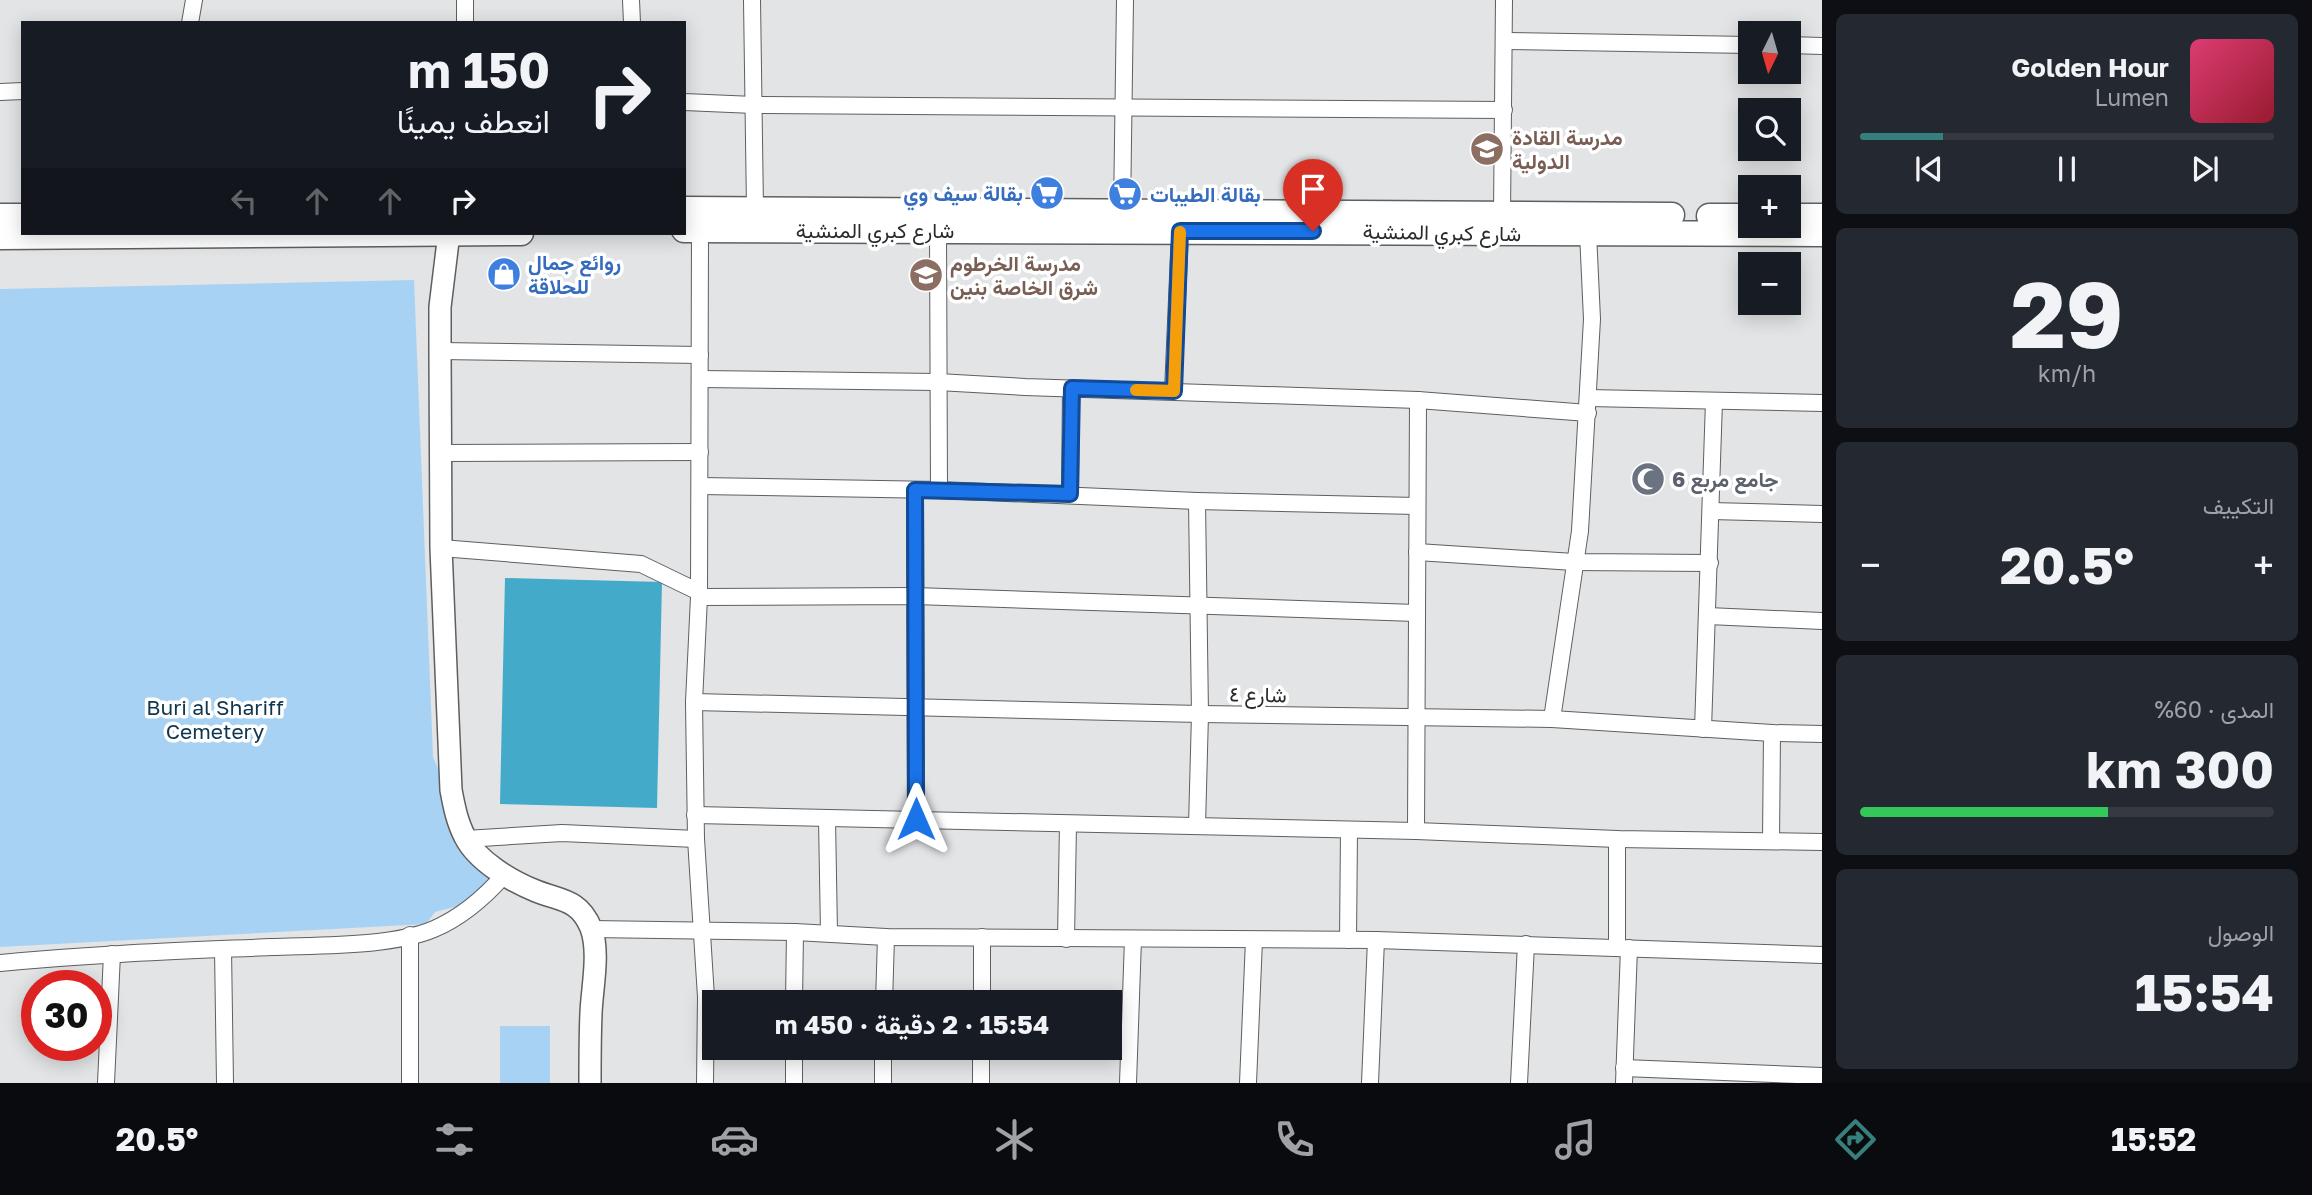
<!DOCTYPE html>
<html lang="ar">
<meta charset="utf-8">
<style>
:root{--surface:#171b24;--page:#242831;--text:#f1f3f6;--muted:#9ea1a6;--line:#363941;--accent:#377f7c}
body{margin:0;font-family:"Golos Text",Vazirmatn,sans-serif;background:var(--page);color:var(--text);direction:rtl;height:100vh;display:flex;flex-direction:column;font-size:26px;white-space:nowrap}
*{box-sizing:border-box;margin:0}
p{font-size:23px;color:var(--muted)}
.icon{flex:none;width:38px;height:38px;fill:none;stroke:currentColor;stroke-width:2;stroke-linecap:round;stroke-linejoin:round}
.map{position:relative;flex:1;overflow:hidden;direction:ltr}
.side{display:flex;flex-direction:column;gap:14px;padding:14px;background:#0d0f14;width:490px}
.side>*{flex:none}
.guide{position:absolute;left:21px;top:21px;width:665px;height:214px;border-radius:0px;box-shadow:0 4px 18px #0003;direction:rtl;background:#171b24;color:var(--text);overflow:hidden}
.needle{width:46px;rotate:185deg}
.tools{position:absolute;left:1738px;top:21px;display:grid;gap:14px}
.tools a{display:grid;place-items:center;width:63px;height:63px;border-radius:0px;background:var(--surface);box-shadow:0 4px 18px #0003;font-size:35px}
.speed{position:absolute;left:21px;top:970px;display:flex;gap:14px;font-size:35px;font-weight:700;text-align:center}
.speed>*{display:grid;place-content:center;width:91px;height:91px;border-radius:50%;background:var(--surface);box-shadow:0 4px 18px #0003;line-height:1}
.speed .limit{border:10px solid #d22;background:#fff;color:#111}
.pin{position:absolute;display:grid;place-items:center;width:60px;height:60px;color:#fff;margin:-72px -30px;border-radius:50% 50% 50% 0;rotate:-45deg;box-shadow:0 0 7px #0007}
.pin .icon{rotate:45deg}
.me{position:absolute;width:77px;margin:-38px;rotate:0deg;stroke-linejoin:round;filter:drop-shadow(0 0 5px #0008)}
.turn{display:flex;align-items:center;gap:24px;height:147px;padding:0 21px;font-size:32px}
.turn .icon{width:91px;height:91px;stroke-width:2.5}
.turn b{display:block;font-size:49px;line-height:60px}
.lanes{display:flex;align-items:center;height:66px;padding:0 21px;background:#0003;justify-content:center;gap:35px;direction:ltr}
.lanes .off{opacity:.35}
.big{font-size:52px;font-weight:700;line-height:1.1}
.side .tile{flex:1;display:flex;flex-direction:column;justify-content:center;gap:10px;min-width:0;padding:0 24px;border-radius:10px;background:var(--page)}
.side .dial{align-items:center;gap:0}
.dial b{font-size:91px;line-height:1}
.song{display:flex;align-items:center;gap:21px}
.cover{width:84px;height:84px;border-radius:10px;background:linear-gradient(135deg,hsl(340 70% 55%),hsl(350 70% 35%))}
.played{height:7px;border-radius:4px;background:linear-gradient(90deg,var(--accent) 20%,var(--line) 20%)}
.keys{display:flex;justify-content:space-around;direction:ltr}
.heat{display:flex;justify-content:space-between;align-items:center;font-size:38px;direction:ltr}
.charge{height:10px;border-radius:5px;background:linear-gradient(90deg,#34c759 60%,var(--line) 0)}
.trip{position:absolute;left:702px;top:990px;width:420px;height:70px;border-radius:0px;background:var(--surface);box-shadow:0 4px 18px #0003;font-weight:700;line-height:70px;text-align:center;direction:rtl}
.tabs{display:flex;height:112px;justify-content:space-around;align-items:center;background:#090b0e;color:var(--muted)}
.tabs .icon{width:49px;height:49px}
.tabs .current{color:var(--accent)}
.tabs b{font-size:32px;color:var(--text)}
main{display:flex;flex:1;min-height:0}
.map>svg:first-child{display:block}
</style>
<main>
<section class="side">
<div class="tile">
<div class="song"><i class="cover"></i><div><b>Golden Hour</b><p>Lumen</p></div></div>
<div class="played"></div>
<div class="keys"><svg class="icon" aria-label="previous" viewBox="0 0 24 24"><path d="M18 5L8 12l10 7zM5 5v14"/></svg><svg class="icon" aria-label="pause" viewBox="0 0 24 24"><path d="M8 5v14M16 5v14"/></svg><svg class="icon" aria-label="next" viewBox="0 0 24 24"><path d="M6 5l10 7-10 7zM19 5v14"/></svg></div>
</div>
<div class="tile dial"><b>29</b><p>km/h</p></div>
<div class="tile"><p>التكييف</p>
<div class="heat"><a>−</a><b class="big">20.5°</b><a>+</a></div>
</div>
<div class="tile"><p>المدى · 60%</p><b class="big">300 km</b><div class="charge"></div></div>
<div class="tile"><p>الوصول</p><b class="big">15:54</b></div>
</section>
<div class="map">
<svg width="1822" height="1083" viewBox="0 0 1822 1083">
<rect width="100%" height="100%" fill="#e2e4e6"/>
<!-- green -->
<g fill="#a8d2f3">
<path d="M 414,280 L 433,757 L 496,896 L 435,912 L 426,924 L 0,947 L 0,289 Z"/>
<rect x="500" y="1026" width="50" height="57"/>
</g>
<!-- water -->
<path fill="#43aac9" d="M 505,578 L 662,582 L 657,808 L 500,804 Z"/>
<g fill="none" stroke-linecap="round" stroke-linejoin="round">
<!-- minor casing -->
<g stroke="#5d5f61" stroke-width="18">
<g id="minor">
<path d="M 465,0 L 465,23"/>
<path d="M 631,0 L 632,23"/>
<path d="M 752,0 L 755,209"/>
<path d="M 190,23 L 194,0"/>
<path d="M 1504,41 L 1750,45"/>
<path d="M 1788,45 L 1822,46"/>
<path d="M 0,92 L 23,91"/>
<path d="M 684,102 L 754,105 L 1504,110"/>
<path d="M 1122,212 L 1125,0"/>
<path d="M 1502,214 L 1504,0"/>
<path d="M 700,230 L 699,597 L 694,702 L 696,839 L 706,997 L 705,1083"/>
<path d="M 938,230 L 939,490"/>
<path d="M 440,351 L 700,355"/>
<path d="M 701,379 L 938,382 L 1025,387 L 1418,400 L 1588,413"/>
<path d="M 1173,391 L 1180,231"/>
<path d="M 1588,398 L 1822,403"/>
<path d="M 442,453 L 700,452"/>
<path d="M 700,486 L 939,490 L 1197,501 L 1417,506"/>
<path d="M 915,490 L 916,819"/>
<path d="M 1070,494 L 1071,388"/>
<path d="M 1197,501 L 1200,714 L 1197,826"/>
<path d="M 1711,511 L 1822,514"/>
<path d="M 441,548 L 641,564 L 699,592"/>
<path d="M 1417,552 L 1574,562 L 1710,563"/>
<path d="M 699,597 L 915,596 L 1416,613"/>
<path d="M 1708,616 L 1822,621"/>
<path d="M 694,702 L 1200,714 L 1552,719 L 1772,733 L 1822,734"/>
<path d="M 1552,719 L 1580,531 L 1592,319 L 1588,233"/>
<path d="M 1703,729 L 1714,401"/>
<path d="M 695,815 L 1416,831 L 1617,839 L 1822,842"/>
<path d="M 827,819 L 829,933"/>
<path d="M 1416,831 L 1418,400"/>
<path d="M 465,839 L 562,833 L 696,839"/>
<path d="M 1617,839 L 1617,948"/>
<path d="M 1771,841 L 1772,733"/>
<path d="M 591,929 L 795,932 L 886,937 L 1376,940 L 1822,955"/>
<path d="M 1066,939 L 1068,824"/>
<path d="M 1348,940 L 1349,831"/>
<path d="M 223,949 L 225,1083"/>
<path d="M 0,963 C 90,954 180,951 271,947 C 317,945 392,947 434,929 C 462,917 485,897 505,874"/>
<path d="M 794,1003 L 795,932"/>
<path d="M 884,1003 L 886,937"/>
<path d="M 982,1003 L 982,937"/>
<path d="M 1624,1068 L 1822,1076"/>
<path d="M 106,1083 L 112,954"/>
<path d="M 410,1083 L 410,935"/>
<path d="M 794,1083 L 794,1048"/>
<path d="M 883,1083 L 883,1048"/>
<path d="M 981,1083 L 981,1048"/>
<path d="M 1128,1083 L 1133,939"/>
<path d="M 1248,1083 L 1254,940"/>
<path d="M 1370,1083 L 1376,940"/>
<path d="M 1519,1083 L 1526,944"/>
<path d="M 1624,1083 L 1629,948"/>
</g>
</g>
<!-- secondary casing -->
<g stroke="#5d5f61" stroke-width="24">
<path id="secondary" d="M 449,233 L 440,307 L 440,351 L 441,548 L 451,790 C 454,806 457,822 465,837 C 477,861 511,881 536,891 C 561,901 579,899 591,928 C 600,952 592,988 591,1013 C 590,1037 590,1060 590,1083"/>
</g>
<!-- primary casing -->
<g stroke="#5d5f61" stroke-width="27">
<g id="primary">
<path d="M 684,209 L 1672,215"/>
<path d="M 0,216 L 23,216"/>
<path d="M 1709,216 L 1750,216"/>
<path d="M 1788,216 L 1822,216"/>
<path d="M 684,230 L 1822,234"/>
<path d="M 0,237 L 521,233"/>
</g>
</g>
<!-- minor -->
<use href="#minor" stroke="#fff" stroke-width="16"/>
<!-- secondary -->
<use href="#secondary" stroke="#fff" stroke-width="21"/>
<!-- primary -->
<use href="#primary" stroke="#fff" stroke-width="24"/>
</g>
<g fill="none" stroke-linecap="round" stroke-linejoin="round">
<!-- route casing -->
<g stroke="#114b97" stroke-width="18">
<path id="route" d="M 916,819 L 915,490 L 1070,494 L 1072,388 L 1174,391 L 1180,231 L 1313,231"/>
</g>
<!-- route -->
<use href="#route" stroke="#1a73e8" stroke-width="12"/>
<!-- slow -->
<path stroke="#f59e0b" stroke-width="12" d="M 1136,390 L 1174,391 L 1180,232"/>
</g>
<!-- icons -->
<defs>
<g id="school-disc" transform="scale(1.75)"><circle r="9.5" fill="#8d6e63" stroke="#fff"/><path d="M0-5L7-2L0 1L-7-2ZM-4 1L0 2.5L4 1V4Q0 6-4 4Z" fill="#fff"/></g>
<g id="supermarket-disc" transform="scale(1.75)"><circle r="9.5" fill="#3f7fe0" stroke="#fff"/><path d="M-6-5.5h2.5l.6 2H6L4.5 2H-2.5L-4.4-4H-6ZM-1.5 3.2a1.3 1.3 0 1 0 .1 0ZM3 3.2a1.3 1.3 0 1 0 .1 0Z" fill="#fff"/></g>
<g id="shop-disc" transform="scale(1.75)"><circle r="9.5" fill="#3f7fe0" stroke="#fff"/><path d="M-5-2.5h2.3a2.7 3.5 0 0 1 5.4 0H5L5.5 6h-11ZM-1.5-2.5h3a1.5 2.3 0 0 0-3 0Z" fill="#fff"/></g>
<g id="mosque-disc" transform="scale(1.75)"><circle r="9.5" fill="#6b7280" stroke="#fff"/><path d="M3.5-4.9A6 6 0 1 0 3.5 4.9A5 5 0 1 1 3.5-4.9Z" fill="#fff"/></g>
</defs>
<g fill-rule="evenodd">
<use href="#school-disc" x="1487" y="149"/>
<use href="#supermarket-disc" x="1047" y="193"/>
<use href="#supermarket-disc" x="1125" y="194"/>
<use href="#shop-disc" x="504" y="274"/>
<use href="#school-disc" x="926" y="275"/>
<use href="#mosque-disc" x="1648" y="479"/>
</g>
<g text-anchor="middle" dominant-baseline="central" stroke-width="7" stroke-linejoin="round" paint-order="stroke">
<!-- education labels -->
<g font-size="21" font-weight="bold" fill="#785e54" stroke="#fff" text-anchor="start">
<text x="1512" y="137">مدرسة القادة<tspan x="1512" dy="24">الدولية</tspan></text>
<text x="950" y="263">مدرسة الخرطوم<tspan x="950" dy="24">شرق الخاصة بنين</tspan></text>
</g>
<!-- shop labels -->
<g font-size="21" font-weight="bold" fill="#366cbe" stroke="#fff" text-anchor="start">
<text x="1023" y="193" text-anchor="end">بقالة سيف وي</text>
<text x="1150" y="194">بقالة الطيبات</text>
<text x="528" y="262">روائع جمال<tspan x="528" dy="24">للحلاقة</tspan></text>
</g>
<!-- street labels -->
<g font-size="21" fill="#292a2a" stroke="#fff">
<text x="875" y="230">شارع كبري المنشية</text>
<text transform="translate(1442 232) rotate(1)">شارع كبري المنشية</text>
<text transform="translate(1258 694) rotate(1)">شارع ٤</text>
</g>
<!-- worship labels -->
<g font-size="21" font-weight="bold" fill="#5b616d" stroke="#fff" text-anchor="start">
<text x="1672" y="479">جامع مربع 6</text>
</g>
<!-- park labels -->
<g font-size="21" fill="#0f354f" stroke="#fff">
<text x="215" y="707">Buri al Shariff<tspan x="215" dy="24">Cemetery</tspan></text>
</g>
</g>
</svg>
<div class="tools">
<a><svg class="needle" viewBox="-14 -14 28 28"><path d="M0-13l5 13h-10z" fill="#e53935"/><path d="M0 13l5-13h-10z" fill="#9ea1a6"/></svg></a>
<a><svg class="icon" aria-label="search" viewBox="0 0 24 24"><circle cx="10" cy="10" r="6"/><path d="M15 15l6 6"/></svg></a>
<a>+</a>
<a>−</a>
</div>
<div class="speed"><div class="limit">30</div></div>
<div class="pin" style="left:1313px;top:231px;background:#d93025"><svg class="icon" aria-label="arrive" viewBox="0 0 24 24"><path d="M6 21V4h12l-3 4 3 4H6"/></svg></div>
<svg class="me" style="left:916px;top:819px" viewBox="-20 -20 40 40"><path d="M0-17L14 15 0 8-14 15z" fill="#1a73e8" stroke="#fff" stroke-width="4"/></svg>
<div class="trip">15:54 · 2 دقيقة · 450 m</div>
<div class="guide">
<div class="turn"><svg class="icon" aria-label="right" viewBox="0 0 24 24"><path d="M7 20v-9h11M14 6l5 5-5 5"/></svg><div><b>150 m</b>انعطف يمينًا</div></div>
<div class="lanes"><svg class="icon off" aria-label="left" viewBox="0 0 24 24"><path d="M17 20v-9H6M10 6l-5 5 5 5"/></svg><svg class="icon off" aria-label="ahead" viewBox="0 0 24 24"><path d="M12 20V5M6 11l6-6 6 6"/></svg><svg class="icon off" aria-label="ahead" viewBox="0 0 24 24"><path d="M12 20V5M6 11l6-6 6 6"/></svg><svg class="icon" aria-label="right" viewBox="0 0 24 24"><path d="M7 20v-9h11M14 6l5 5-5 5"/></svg></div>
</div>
</div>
</main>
<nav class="tabs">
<b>15:52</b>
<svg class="icon current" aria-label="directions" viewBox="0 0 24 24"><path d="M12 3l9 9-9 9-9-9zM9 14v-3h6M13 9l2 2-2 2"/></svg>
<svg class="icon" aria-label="music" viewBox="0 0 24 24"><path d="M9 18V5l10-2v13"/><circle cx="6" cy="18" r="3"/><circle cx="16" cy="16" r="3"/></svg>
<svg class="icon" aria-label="phone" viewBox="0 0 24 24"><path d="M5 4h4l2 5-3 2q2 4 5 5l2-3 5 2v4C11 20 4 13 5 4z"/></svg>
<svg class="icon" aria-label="climate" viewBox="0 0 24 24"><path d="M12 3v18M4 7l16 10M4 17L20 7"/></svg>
<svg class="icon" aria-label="car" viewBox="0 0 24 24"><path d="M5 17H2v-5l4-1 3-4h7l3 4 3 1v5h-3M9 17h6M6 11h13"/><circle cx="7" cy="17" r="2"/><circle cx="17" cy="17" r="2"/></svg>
<svg class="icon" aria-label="filters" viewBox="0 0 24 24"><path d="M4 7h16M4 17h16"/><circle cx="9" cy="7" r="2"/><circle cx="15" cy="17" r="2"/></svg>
<b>20.5°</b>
</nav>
